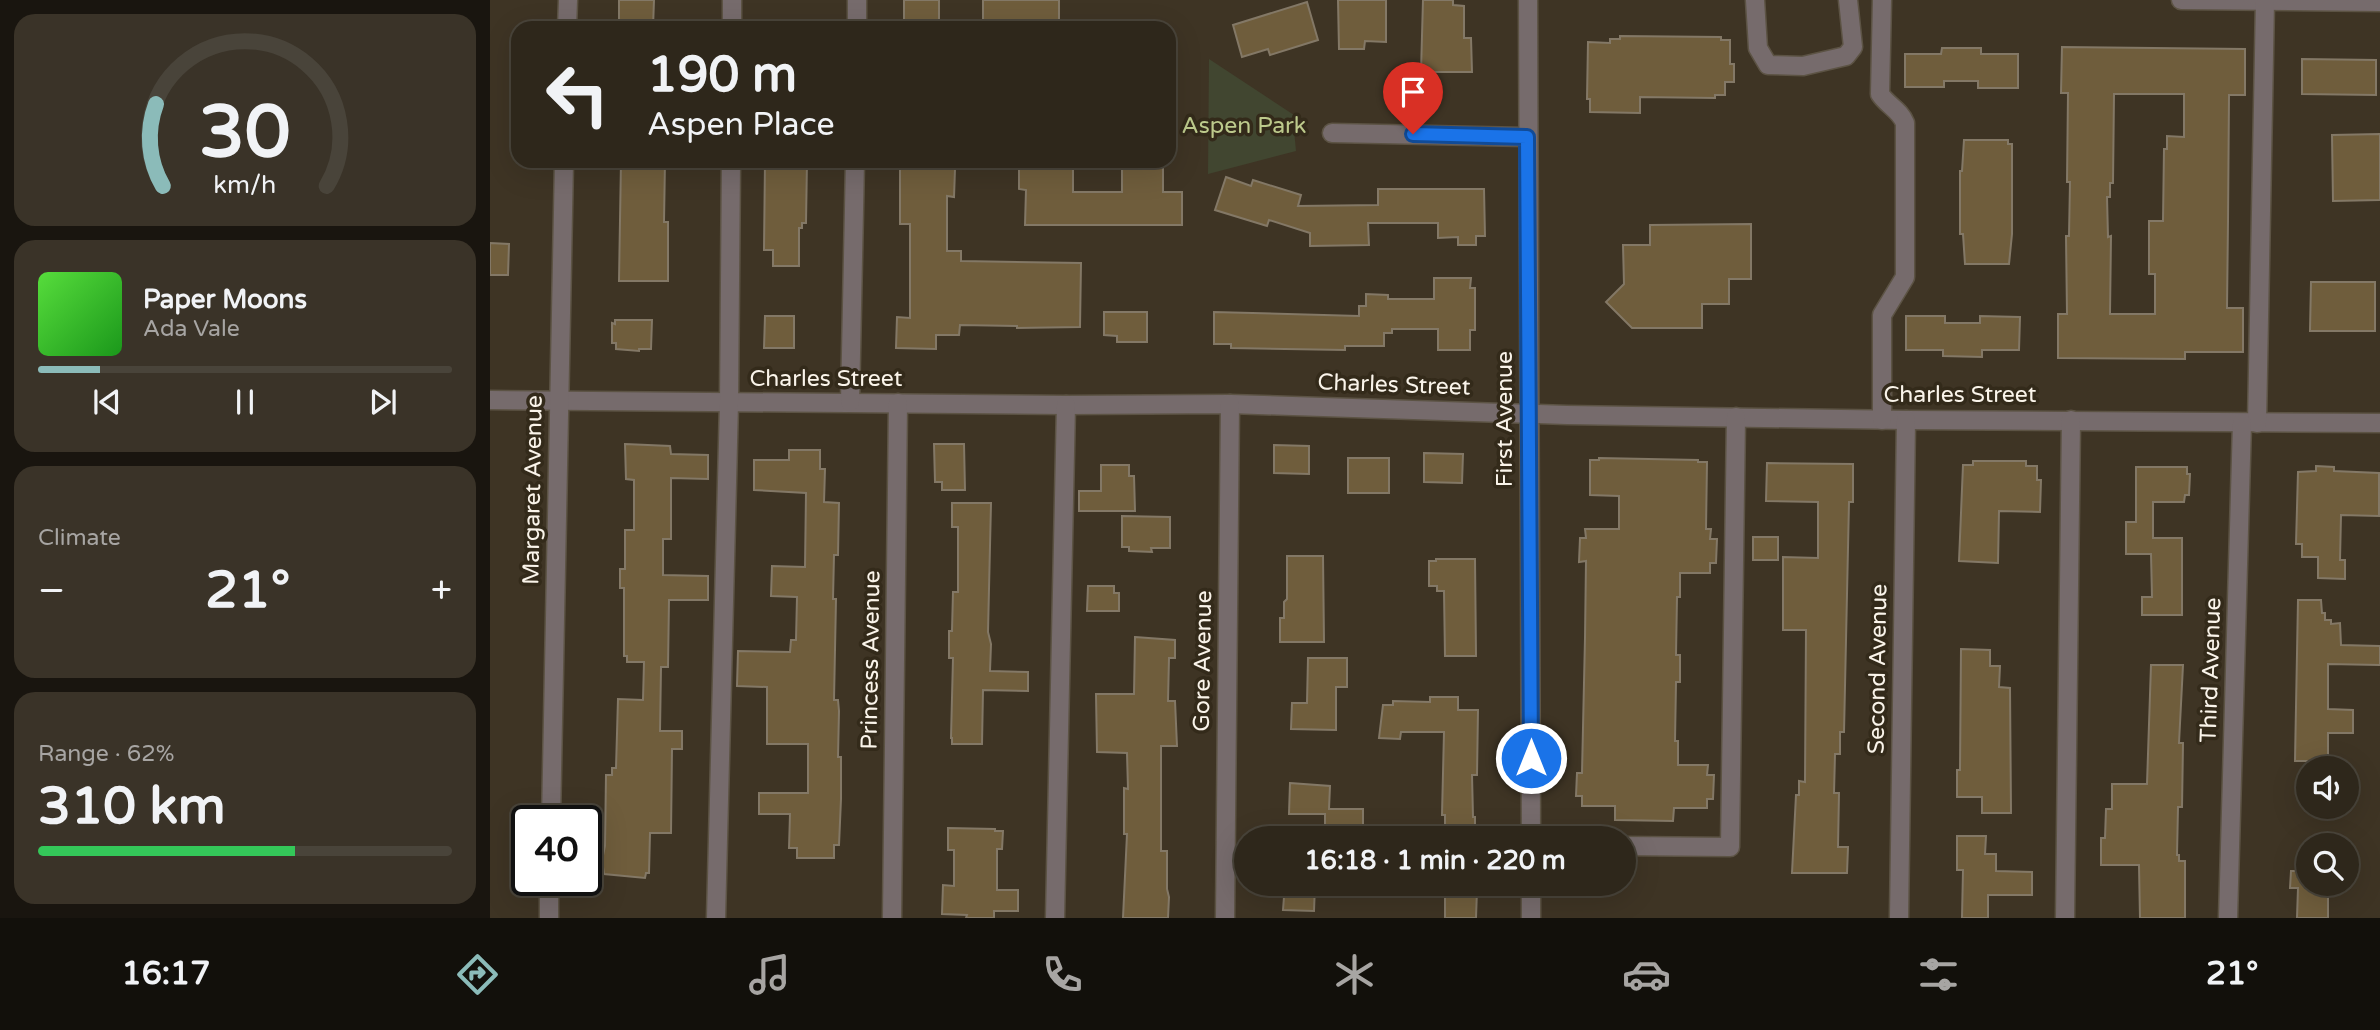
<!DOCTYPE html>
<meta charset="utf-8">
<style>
:root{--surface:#2e271b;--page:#3a3328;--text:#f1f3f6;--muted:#a7a5a3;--line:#49443a;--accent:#8bbbb9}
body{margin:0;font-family:"Varela Round",sans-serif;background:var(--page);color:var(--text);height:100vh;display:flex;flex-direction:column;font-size:26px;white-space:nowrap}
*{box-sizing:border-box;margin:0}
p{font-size:23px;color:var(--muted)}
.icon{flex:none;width:38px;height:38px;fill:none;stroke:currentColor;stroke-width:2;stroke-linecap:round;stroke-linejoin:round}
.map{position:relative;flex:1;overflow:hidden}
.sheet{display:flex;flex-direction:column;gap:14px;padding:14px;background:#19150f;width:490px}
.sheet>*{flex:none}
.hud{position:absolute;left:21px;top:21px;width:665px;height:147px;border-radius:21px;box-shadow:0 7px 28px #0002,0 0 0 2px var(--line);background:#2e271b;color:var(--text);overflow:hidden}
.tools{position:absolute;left:1806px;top:756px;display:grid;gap:14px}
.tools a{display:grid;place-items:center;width:63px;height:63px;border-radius:50%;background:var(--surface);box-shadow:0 7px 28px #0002,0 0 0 2px var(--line);font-size:35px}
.speed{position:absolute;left:21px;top:805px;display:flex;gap:14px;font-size:35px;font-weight:700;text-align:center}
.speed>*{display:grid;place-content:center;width:91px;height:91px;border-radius:50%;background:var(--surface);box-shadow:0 7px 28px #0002,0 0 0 2px var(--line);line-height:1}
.speed .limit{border:4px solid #111;border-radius:10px;background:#fff;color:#111}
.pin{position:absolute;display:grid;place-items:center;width:60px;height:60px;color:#fff;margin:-72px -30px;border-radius:50% 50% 50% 0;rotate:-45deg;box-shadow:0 0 7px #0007}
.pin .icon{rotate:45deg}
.me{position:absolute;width:77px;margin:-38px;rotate:0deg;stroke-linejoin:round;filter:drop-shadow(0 0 5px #0008)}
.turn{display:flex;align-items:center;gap:24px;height:147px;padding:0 21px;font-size:32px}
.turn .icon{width:91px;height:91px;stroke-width:2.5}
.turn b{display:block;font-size:49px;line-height:60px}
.big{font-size:52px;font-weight:800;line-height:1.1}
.sheet .widget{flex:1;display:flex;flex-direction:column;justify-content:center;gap:10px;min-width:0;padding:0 24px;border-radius:21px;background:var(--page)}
.sheet .dial{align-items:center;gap:0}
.dial svg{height:182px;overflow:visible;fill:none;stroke:var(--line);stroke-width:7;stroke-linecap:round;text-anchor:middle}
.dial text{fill:var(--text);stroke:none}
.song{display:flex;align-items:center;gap:21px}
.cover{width:84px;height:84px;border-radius:10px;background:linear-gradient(135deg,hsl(110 70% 55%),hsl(120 70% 35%))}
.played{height:7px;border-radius:4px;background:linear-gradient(90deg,var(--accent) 15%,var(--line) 15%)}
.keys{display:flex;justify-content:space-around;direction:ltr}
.heat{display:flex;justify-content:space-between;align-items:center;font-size:38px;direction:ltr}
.charge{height:10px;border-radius:5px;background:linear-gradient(90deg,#34c759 62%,var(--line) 0)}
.trip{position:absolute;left:744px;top:826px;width:402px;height:70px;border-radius:35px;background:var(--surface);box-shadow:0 7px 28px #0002,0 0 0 2px var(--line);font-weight:800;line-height:70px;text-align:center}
.menu{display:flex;height:112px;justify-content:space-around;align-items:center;background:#12100b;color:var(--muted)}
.menu .icon{width:49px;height:49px}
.menu .active{color:var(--accent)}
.menu b{font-size:32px;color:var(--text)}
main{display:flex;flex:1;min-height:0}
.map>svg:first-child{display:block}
</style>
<main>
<section class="sheet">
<div class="widget dial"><svg viewBox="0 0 100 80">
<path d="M14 69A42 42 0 1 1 86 69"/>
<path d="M14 69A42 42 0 0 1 11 33" stroke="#8bbbb9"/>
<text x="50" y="56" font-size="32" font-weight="700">30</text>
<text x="50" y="72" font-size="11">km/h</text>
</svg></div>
<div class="widget">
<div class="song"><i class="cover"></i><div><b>Paper Moons</b><p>Ada Vale</p></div></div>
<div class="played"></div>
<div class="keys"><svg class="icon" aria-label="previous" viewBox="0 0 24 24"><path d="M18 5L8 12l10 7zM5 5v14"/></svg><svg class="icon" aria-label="pause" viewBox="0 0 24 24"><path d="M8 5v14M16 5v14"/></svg><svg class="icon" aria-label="next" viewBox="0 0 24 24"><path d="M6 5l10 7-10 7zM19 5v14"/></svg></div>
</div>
<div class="widget"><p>Climate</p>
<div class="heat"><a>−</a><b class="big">21°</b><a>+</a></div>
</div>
<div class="widget"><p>Range · 62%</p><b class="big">310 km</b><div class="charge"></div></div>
</section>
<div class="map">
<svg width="1890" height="918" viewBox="0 0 1890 918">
<rect width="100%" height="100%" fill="#3e3424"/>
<!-- green -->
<path fill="#414630" d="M 719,59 L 810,119 L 804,130 L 806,151 L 718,174 Z"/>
<!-- building -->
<g fill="#6f5d3c" stroke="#837866" stroke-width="2" fill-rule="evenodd">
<path d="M 129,0 L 164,0 L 163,28 L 129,28 Z"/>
<rect x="414" y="0" width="35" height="28"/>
<path d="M 493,0 L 569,0 L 569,26 L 493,28 Z"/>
<path d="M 848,0 L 896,0 L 896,42 L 875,41 L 874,49 L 849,49 Z"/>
<path d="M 933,0 L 963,0 L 963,5 L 974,6 L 974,38 L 981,38 L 982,72 L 931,72 Z"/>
<path d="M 817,2 L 828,40 L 780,55 L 778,49 L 752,57 L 743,25 Z"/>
<path d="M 1130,36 L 1231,37 L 1231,40 L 1240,40 L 1240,64 L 1244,64 L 1244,82 L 1235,82 L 1235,95 L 1225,95 L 1225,98 L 1150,97 L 1150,113 L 1100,112 L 1100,99 L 1097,99 L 1098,42 L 1120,43 L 1120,39 L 1130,39 Z"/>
<path d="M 1572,47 L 1755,49 L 1755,95 L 1739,95 L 1738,221 L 1737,308 L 1753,308 L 1753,352 L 1695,352 L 1695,359 L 1568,358 L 1568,314 L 1577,314 L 1576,236 L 1579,236 L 1580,182 L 1577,182 L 1578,93 L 1571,93 ZM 1624,94 L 1694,94 L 1694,137 L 1677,136 L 1677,149 L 1674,149 L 1673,221 L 1659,221 L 1659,274 L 1665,274 L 1665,314 L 1620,314 L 1621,236 L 1618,237 L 1617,197 L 1620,197 L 1620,183 L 1623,183 Z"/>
<path d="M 1452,48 L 1491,48 L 1491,54 L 1528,54 L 1528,88 L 1488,88 L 1488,81 L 1454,81 L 1454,87 L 1415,87 L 1415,54 L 1451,54 Z"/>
<path d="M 1812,59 L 1886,60 L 1886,95 L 1812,94 Z"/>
<path d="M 1890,134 L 1890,200 L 1843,201 L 1842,135 Z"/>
<path d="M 1474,140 L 1518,140 L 1518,144 L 1522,144 L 1522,234 L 1519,264 L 1475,264 L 1473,234 L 1470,234 L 1470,171 L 1472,171 Z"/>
<path d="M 131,161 L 175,161 L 174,222 L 178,222 L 178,281 L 129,281 Z"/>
<path d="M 275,161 L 317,161 L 316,223 L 312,223 L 312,228 L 309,228 L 309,266 L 283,266 L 283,250 L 274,250 Z"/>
<path d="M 410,161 L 458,161 L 458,168 L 465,169 L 464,197 L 457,196 L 457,251 L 471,251 L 471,261 L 591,263 L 590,327 L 527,328 L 527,326 L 470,325 L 469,335 L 446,335 L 446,349 L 406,348 L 407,317 L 420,318 L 420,224 L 410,224 Z"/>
<path d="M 536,161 L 583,161 L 583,192 L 632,192 L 632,161 L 673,161 L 673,192 L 692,192 L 692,225 L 535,225 L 536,190 L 529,189 L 529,164 L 536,164 Z"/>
<path d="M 736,177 L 761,186 L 763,180 L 811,195 L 808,206 L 888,205 L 888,189 L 994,189 L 995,236 L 986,236 L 986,245 L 968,245 L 968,237 L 948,238 L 948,223 L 878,223 L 879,245 L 820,246 L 820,233 L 779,220 L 777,226 L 725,210 Z"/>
<path d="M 1261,224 L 1261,279 L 1239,279 L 1239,304 L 1212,304 L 1212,328 L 1142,328 L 1116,302 L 1134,284 L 1133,245 L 1160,245 L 1160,225 Z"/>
<path d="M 0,243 L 19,244 L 18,275 L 0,275 Z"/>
<path d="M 944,278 L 981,278 L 980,288 L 985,288 L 985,330 L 980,330 L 980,350 L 948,350 L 948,329 L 902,329 L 902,333 L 894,333 L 894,346 L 855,346 L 855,350 L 741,348 L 741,344 L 724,344 L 724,312 L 869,316 L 869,306 L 876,306 L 876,294 L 898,295 L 898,299 L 944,299 Z"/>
<path d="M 1821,282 L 1885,282 L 1885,331 L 1820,331 Z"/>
<path d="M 614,312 L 657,312 L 657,342 L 627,342 L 627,336 L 614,335 Z"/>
<path d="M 275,316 L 304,316 L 304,348 L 274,348 Z"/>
<path d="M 1416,316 L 1455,316 L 1455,323 L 1490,323 L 1490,316 L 1530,317 L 1529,350 L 1492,350 L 1492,357 L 1453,356 L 1453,350 L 1416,350 Z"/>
<path d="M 125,320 L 162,320 L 161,349 L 149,349 L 149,351 L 126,349 L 126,343 L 122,343 L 122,323 L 125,324 Z"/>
<path d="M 135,444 L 180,446 L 181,454 L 218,455 L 218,479 L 181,478 L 181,539 L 173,539 L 173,575 L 218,576 L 218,600 L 179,600 L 178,667 L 171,667 L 170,731 L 192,731 L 192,749 L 182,749 L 181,833 L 160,833 L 159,873 L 156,873 L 155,878 L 114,874 L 112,860 L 115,846 L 116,775 L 122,775 L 122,768 L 126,768 L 128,699 L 153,700 L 154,662 L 137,662 L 137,656 L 134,656 L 134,588 L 130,588 L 130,569 L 135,569 L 135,530 L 144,530 L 144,480 L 136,479 Z"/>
<path d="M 444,444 L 474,444 L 475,490 L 452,490 L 452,482 L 445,482 Z"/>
<path d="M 784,445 L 819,446 L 819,474 L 784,473 Z"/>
<path d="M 299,450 L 330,450 L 330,469 L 335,469 L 334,502 L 349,503 L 348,555 L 344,555 L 343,599 L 346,599 L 344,700 L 348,700 L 349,711 L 348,757 L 351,757 L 351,799 L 349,845 L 344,845 L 344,858 L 307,858 L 307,848 L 299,848 L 300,814 L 269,814 L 269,793 L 318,793 L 318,744 L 277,744 L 277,687 L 247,686 L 248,651 L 300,652 L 301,640 L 306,640 L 307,597 L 281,596 L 282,566 L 315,567 L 316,493 L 264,490 L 264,460 L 299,460 Z"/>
<path d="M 934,453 L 973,454 L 972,483 L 934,482 Z"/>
<rect x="858" y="458" width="41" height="35"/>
<path d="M 1109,458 L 1208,460 L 1208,462 L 1217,462 L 1216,529 L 1221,529 L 1220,539 L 1227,539 L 1226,563 L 1220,563 L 1220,573 L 1190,573 L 1190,597 L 1187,597 L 1186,655 L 1190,655 L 1190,682 L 1186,682 L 1185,741 L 1188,741 L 1188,765 L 1218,765 L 1217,775 L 1224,775 L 1223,799 L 1217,799 L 1217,808 L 1184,808 L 1183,821 L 1125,820 L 1125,806 L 1092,806 L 1092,796 L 1086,796 L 1087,773 L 1092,773 L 1095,638 L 1096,561 L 1089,562 L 1090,538 L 1096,538 L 1095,529 L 1129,529 L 1129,496 L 1100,495 L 1100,460 L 1109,460 Z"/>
<path d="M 1483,461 L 1536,461 L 1536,466 L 1547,466 L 1547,480 L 1551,480 L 1550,512 L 1509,511 L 1508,563 L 1469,561 L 1473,465 L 1483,465 Z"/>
<path d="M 1277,463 L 1363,464 L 1363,502 L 1359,502 L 1354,732 L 1350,732 L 1350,754 L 1345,754 L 1344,793 L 1349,793 L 1348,847 L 1358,847 L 1357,873 L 1302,873 L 1306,795 L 1309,795 L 1309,781 L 1315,782 L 1316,630 L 1293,630 L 1293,557 L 1328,558 L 1328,502 L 1276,501 Z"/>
<path d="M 611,465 L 639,465 L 639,476 L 644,476 L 645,511 L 589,511 L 589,491 L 611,491 Z"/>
<path d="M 1826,466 L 1844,467 L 1844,471 L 1889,473 L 1889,516 L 1851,515 L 1850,560 L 1855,560 L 1855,579 L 1828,578 L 1828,557 L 1812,557 L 1812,544 L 1806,544 L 1808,472 L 1826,471 Z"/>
<path d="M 1646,467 L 1697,467 L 1697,474 L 1700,474 L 1699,495 L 1695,495 L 1694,502 L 1663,502 L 1663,538 L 1692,538 L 1692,615 L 1652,615 L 1652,597 L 1662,597 L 1661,554 L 1636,554 L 1636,522 L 1646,522 Z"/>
<path d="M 462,503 L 501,503 L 498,632 L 501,644 L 500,671 L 538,672 L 538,691 L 493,690 L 492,744 L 462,744 L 462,738 L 461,738 L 463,658 L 459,658 L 459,631 L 462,631 L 463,592 L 468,592 L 468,527 L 462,527 Z"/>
<path d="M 632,516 L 680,517 L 680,548 L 661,548 L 662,552 L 639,551 L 639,547 L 632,547 Z"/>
<rect x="1263" y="537" width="25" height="23"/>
<path d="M 797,556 L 833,556 L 834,642 L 790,642 L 790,618 L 794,618 L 794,602 L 797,599 Z"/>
<path d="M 946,559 L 985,559 L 986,656 L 955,656 L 954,591 L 947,591 L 947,586 L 939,586 L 939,561 L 946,561 Z"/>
<path d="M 598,586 L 624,586 L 624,593 L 629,593 L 629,611 L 597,611 Z"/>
<path d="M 1808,600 L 1831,600 L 1832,613 L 1835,613 L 1835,620 L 1841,620 L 1841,624 L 1850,623 L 1851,645 L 1890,646 L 1890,665 L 1838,664 L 1838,709 L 1863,710 L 1863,733 L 1838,733 L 1838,761 L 1805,761 Z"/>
<path d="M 645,637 L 685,640 L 685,658 L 679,658 L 678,701 L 685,701 L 687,746 L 671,746 L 671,851 L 677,851 L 677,889 L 679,897 L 678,918 L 633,918 L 637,834 L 634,834 L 634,788 L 638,789 L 637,753 L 607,752 L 606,694 L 644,694 Z"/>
<path d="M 1471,649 L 1500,650 L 1500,666 L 1510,666 L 1509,687 L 1520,688 L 1521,813 L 1492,813 L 1492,797 L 1467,797 L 1467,770 L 1470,770 Z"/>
<path d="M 818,658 L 857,658 L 857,687 L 846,687 L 846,730 L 801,729 L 802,703 L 817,703 Z"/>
<path d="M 1661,665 L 1693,665 L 1689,743 L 1693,743 L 1692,807 L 1688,807 L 1687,855 L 1689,855 L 1689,861 L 1695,861 L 1695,918 L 1650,918 L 1649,865 L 1611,865 L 1611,838 L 1615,838 L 1616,809 L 1622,809 L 1622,784 L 1657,784 Z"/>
<path d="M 940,697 L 968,697 L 968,710 L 988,710 L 987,775 L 982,775 L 983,817 L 985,817 L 985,835 L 955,835 L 955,815 L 952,815 L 954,732 L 911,732 L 910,739 L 889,738 L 893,705 L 903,705 L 903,701 L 940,702 Z"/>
<path d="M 800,783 L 840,786 L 839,809 L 873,809 L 873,834 L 835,834 L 835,814 L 799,814 Z"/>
<path d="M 458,828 L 505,829 L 505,831 L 513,831 L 512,849 L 507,849 L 507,890 L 528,890 L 528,911 L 504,911 L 504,918 L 476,918 L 477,915 L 452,914 L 453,885 L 464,886 L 464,850 L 458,850 Z"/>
<path d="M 1467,836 L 1496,836 L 1495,854 L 1506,854 L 1506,871 L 1542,872 L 1542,895 L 1498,895 L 1498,918 L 1472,918 L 1473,870 L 1467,870 Z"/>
<path d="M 1801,871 L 1818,871 L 1818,884 L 1838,884 L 1838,918 L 1807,918 L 1808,888 L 1800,888 Z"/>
<path d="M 795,884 L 825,884 L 824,911 L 793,910 Z"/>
<path d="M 955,889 L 987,890 L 986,918 L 955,918 Z"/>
</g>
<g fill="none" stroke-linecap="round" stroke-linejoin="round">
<!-- minor casing -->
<g stroke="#5c5344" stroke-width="21">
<g id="minor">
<path d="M 1038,0 L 1041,838"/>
<path d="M 1265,0 L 1268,48 L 1278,65 L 1313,66 L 1356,56 L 1363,47 L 1358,0"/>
<path d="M 1691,0 L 1890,2"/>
<path d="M 77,28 L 78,0"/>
<path d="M 242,28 L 242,0"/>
<path d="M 367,28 L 367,0"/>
<path d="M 842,133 L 1037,137"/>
<path d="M 0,400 L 576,405 L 740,404 L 1077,415 L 1416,420 L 1890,423"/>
<path d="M 360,402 L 365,161"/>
<path d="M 1392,420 L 1392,315 L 1415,277 L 1415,123 C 1410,110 1397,105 1390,94 L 1392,0"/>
<path d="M 1767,423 L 1775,1"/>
<path d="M 61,821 L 74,161"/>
<path d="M 1134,846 L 1240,847 L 1246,417"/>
<path d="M 59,918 L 59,880"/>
<path d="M 226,918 L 239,403 L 241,161"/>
<path d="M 402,918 L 408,403"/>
<path d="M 565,918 L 576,405"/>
<path d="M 735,918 L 740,404"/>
<path d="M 1041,918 L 1041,884"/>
<path d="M 1409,918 L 1416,420"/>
<path d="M 1575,918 L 1581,420"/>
<path d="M 1738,918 L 1752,423"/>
</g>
</g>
<!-- minor -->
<use href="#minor" stroke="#766b6c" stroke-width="18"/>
</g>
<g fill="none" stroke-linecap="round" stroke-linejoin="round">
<!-- route casing -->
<g stroke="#114b97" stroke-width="18">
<path id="route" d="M 923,134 L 1037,137 L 1041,758"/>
</g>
<!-- route -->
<use href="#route" stroke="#1a73e8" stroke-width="12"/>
</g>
<g text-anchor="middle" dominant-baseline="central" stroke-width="7" stroke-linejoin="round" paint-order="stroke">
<!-- park labels -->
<g font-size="23" fill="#bdca8c" stroke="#332a1a">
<text x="754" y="126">Aspen Park</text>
</g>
<!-- street labels -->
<g font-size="23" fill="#faf4ea" stroke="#332a1a">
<text x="336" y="379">Charles Street</text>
<text transform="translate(904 385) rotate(2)">Charles Street</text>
<text x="1470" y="395">Charles Street</text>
<text transform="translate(1015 419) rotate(-90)">First Avenue</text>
<text transform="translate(43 490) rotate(-89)">Margaret Avenue</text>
<text transform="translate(381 660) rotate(-89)">Princess Avenue</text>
<text transform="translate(713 661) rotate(-89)">Gore Avenue</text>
<text transform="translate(1388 669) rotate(-89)">Second Avenue</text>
<text transform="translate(1721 670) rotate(-88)">Third Avenue</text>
</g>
</g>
</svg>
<div class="tools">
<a><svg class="icon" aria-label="sound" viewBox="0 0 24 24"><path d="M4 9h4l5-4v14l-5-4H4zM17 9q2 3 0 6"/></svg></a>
<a><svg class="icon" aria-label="search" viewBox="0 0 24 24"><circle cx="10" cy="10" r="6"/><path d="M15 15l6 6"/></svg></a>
</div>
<div class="speed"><div class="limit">40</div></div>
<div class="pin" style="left:923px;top:134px;background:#d93025"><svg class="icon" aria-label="arrive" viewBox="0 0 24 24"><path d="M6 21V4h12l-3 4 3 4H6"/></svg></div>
<svg class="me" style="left:1041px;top:758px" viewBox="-20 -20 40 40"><circle r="17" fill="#1a73e8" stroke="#fff" stroke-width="3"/><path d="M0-11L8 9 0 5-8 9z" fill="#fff"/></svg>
<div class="trip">16:18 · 1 min · 220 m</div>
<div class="hud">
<div class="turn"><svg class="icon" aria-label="left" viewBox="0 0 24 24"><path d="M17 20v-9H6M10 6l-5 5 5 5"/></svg><div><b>190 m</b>Aspen Place</div></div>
</div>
</div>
</main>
<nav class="menu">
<b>16:17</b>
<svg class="icon active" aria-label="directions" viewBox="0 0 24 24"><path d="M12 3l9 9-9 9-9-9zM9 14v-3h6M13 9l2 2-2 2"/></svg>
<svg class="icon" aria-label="music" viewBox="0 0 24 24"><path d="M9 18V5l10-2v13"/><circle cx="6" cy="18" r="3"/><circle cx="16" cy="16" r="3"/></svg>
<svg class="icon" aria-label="phone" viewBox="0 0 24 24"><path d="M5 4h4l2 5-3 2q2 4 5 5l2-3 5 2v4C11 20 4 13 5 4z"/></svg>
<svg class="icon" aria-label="climate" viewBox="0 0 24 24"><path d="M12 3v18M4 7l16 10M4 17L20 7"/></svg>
<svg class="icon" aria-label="car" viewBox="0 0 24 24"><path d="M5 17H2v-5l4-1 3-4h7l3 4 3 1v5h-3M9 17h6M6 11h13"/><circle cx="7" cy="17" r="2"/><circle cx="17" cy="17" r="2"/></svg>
<svg class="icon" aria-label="filters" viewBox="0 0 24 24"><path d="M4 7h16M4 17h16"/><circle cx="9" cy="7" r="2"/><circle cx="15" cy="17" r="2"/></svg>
<b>21°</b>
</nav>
